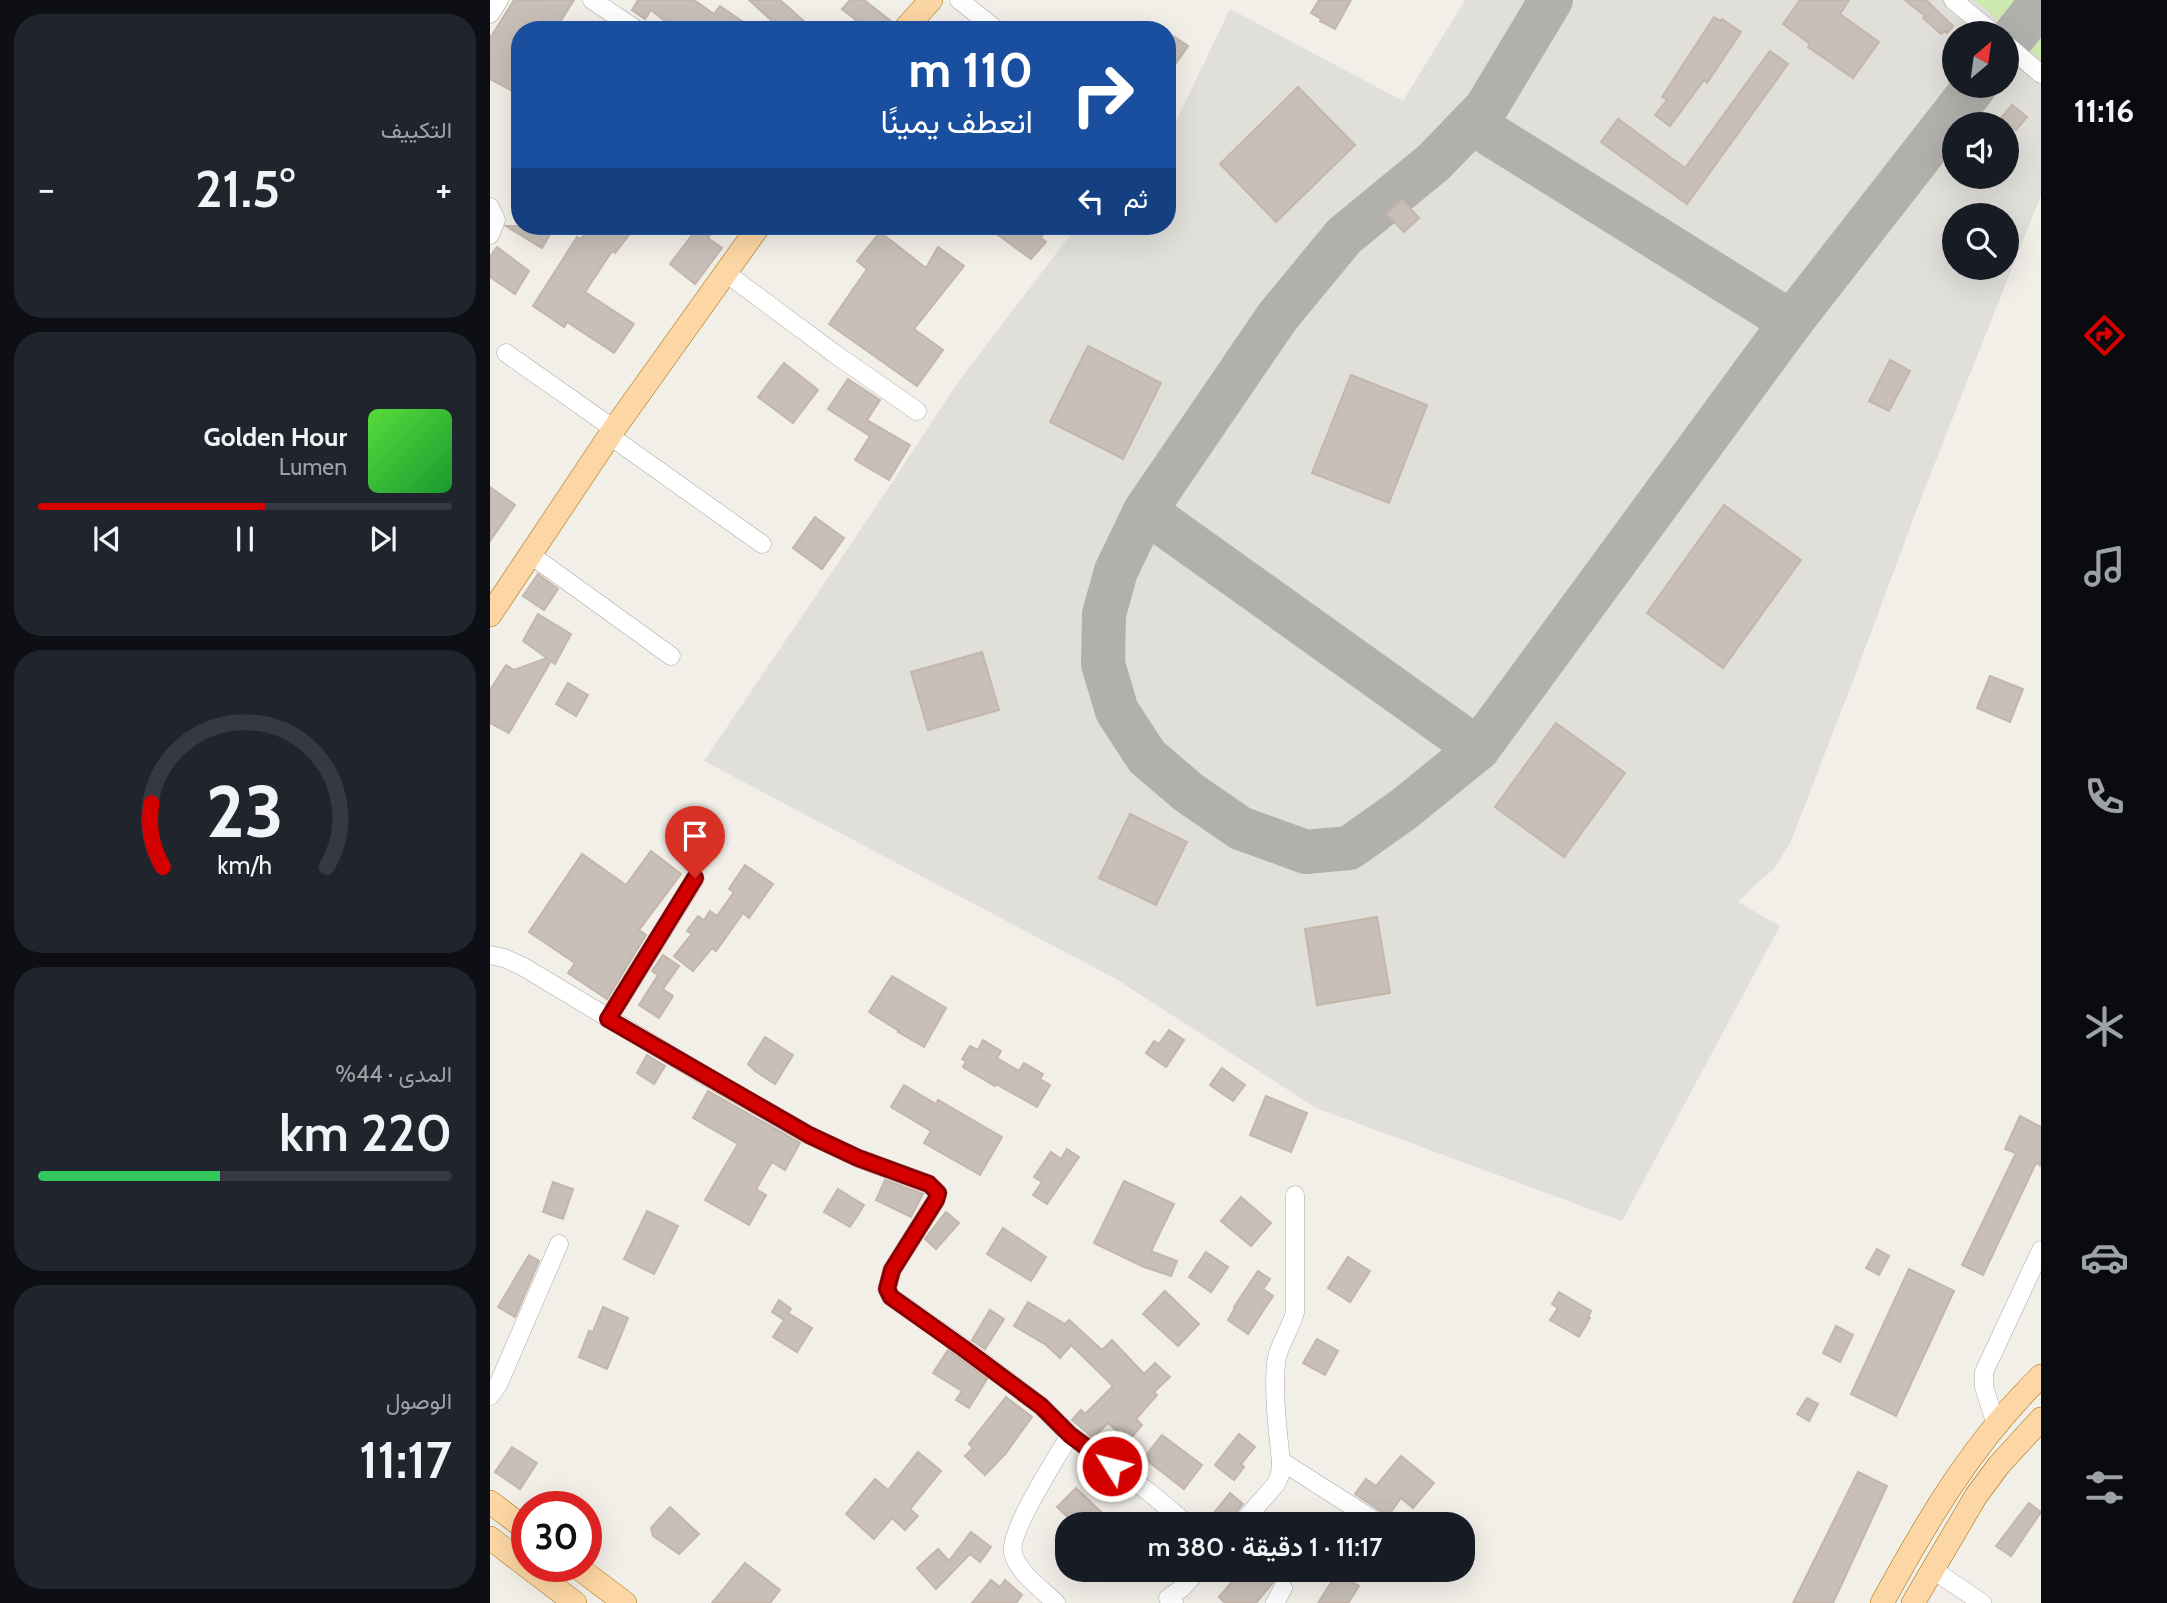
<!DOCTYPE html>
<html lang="ar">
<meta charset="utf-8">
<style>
:root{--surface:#171b24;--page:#20242c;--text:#f1f3f6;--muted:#9ea1a6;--line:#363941;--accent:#d40000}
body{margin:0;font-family:Cabin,Vazirmatn,sans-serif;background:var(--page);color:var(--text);direction:rtl;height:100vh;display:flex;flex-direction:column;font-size:26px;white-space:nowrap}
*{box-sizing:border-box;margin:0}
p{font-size:23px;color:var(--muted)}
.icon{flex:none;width:38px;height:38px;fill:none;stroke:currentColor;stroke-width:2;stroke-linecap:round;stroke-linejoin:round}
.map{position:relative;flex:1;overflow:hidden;direction:ltr}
.sheet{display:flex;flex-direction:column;gap:14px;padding:14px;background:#0d0f14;width:490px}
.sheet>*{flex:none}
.top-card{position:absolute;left:21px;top:21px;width:665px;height:214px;border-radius:28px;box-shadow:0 7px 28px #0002;direction:rtl;background:#1a4fa0;color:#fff;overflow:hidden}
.needle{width:46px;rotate:29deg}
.buttons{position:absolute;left:1452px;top:21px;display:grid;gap:14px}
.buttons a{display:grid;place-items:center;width:77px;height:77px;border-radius:50%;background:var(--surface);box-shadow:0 7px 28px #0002;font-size:35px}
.speed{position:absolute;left:21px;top:1491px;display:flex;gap:14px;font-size:35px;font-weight:700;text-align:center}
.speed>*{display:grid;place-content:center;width:91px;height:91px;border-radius:50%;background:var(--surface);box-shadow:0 7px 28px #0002;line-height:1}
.speed .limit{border:10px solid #d22;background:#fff;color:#111}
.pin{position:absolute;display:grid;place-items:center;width:60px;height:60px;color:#fff;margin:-72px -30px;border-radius:50% 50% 50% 0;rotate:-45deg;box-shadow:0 0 7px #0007}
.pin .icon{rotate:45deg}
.me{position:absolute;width:77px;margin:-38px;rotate:306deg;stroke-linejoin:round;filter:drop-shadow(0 0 5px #0008)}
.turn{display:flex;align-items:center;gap:24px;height:147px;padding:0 28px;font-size:32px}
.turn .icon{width:91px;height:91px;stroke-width:2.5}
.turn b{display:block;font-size:49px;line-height:60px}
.then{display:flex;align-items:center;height:66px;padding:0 28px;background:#0003;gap:14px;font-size:26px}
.big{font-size:52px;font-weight:600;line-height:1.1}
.sheet .widget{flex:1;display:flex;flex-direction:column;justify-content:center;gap:10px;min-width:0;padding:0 24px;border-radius:28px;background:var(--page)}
.sheet .dial{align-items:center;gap:0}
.dial svg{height:182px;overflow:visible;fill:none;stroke:var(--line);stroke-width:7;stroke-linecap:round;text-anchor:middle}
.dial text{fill:var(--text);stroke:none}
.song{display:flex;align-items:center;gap:21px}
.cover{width:84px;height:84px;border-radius:10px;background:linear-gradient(135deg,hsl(110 70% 55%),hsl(130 70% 35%))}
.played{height:7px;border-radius:4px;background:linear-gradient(90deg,var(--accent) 55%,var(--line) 55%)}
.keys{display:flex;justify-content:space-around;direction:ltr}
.heat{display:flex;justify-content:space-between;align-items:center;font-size:38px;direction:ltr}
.charge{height:10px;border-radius:5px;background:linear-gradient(90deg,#34c759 44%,var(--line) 0)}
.trip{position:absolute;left:565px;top:1512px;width:420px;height:70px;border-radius:28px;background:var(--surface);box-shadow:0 7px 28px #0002;font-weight:600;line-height:70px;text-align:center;direction:rtl}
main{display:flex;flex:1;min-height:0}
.tabs{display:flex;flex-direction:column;width:126px;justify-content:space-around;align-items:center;background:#090b0e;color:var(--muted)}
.tabs .icon{width:49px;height:49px}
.tabs .on{color:var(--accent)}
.tabs b{font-size:32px;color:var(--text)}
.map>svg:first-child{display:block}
</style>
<main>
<nav class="tabs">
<b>11:16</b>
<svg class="icon on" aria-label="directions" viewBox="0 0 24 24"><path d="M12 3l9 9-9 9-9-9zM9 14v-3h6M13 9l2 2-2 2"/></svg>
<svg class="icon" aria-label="music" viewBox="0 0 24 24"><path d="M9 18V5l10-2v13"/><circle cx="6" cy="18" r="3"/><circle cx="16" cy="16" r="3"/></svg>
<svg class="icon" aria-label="phone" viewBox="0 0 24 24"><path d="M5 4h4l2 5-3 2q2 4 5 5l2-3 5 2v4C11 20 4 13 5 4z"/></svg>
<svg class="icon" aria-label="climate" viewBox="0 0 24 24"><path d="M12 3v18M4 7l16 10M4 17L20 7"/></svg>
<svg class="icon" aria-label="car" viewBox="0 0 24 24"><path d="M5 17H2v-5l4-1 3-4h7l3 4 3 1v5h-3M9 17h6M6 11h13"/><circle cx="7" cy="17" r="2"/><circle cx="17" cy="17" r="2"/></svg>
<svg class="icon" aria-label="filters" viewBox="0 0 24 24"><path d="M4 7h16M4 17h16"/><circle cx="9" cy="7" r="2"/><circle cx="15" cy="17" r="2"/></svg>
</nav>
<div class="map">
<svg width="1551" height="1603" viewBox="0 0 1551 1603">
<rect width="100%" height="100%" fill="#f2efe9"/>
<!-- airport -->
<path fill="#e1dfda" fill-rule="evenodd" d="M 975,0 L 1551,0 L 1551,195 L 1431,498 L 1366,673 L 1301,841 L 1284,869 L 1267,883 L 1248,902 L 1290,926 L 1132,1221 L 826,1108 L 626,979 L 214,761 L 396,492 L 466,385 L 587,226 L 677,226 L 677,140 L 740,9 L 913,101 ZM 1465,33 L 1517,33 L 1517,86 L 1465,86 ZM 1465,124 L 1517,124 L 1517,177 L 1465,177 ZM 1465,215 L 1517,215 L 1517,268 L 1465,268 Z"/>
<!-- grass -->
<g fill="#cdebb0">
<path d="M 1484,0 L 1539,0 L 1519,28 Z"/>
<path d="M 1551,29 L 1551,60 L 1536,47 Z"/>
</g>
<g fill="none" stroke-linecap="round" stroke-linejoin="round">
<!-- taxiway -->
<g stroke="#b1b0ac" stroke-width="44">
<path d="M 1061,0 L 996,108 L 944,162 L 854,236 L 788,316 L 655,511 L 626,571 L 614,614 L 613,664 L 627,711 L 657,757 L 698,792 L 750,828 L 816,852 L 859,848 L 914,809 L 988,749 L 1301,322 L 1485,86"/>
<path d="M 1517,45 L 1551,2"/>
<path d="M 982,123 L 1301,322"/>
<path d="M 655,511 L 988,749"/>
</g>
</g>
<!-- building -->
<g fill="#c7bfb8" stroke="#c4b6ab" stroke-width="2">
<path d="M 24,0 L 84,0 L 65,30 L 30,30 L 30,95 L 0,79 L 0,38 Z"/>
<path d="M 148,0 L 204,0 L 224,14 L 230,6 L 265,30 L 186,30 L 161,10 L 155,19 L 142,10 Z"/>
<path d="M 259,0 L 290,0 L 324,30 L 292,30 Z"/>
<path d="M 360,0 L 374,0 L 402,22 L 396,30 L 359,30 L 366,20 L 352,9 Z"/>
<path d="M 829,0 L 861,0 L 845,29 L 830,21 L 831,19 L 821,13 Z"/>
<path d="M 1310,0 L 1359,0 L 1350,14 L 1389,42 L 1363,78 L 1318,47 L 1320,44 L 1293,24 Z"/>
<path d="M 1415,0 L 1436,0 L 1463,26 L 1457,33 L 1455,31 L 1451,34 L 1433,18 L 1435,16 Z"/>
<path d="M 1224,17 L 1231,21 L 1232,19 L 1251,32 L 1217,83 L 1214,80 L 1180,126 L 1165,115 L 1177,100 L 1172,97 Z"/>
<path d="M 677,32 L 698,46 L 677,76 Z"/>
<path d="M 1280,51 L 1298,64 L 1197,204 L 1111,142 L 1128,119 L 1195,168 Z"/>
<path d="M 808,87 L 865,145 L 786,222 L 730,164 Z"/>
<path d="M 1522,105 L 1537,117 L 1526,130 L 1511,118 Z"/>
<path d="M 912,200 L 929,218 L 914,232 L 897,214 Z"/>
<path d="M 16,226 L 65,226 L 52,248 Z"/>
<path d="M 101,226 L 146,226 L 125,253 L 122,251 L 95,292 L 144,324 L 124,353 L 77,322 L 74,327 L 43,306 L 87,237 L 91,239 Z"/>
<path d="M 209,226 L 226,226 L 218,238 L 232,248 L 205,284 L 180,264 Z"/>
<path d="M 496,226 L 558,226 L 551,238 L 556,242 L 541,259 Z"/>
<path d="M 390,232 L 436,268 L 448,247 L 474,266 L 424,329 L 453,350 L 427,386 L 339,324 L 377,269 L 367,261 Z"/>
<path d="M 7,247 L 39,271 L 25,294 L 0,277 L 0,257 Z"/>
<path d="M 598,346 L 671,383 L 633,459 L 560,422 Z"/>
<path d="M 1400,360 L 1420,371 L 1399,411 L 1379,401 Z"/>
<path d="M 294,363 L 328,390 L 303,423 L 268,397 Z"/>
<path d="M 861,375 L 937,405 L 899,503 L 822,473 Z"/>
<path d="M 358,379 L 390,400 L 377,420 L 420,445 L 399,480 L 365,460 L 380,436 L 338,409 Z"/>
<path d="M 0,487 L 25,505 L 0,541 Z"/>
<path d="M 1234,505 L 1311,560 L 1233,668 L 1157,613 Z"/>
<path d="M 325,517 L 354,538 L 332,569 L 303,548 Z"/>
<path d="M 48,574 L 68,589 L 54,610 L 33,596 Z"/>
<path d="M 48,614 L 81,634 L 65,664 L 61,661 L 19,733 L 0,723 L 0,690 L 16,665 L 24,670 L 57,658 L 33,641 Z"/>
<path d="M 492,652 L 509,710 L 438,730 L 421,672 Z"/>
<path d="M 1500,676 L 1533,689 L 1520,722 L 1487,708 Z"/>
<path d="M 78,683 L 98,695 L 86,716 L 66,704 Z"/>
<path d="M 1066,723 L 1135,773 L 1074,857 L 1005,807 Z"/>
<path d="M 640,814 L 697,842 L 666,905 L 609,878 Z"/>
<path d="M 161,851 L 191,874 L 149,930 L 156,935 L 117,999 L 78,973 L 85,963 L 39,932 L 92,854 L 136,885 Z"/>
<path d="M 255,865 L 283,884 L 259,918 L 253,913 L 226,951 L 222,948 L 203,971 L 184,956 L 202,934 L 197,931 L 208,916 L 214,920 L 220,911 L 227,916 L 244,892 L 239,889 Z"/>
<path d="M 887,917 L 900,993 L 827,1005 L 815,929 Z"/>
<path d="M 173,955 L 189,966 L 173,989 L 183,996 L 169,1018 L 149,1005 L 168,975 L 162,971 Z"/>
<path d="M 402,976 L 456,1008 L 434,1047 L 408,1032 L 409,1031 L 379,1012 Z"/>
<path d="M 679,1030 L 694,1040 L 676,1067 L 656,1053 L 664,1041 L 669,1044 Z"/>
<path d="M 275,1037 L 303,1055 L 285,1084 L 265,1071 L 258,1064 Z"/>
<path d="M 493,1040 L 511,1051 L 507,1058 L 529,1071 L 534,1063 L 553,1074 L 550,1079 L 560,1085 L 547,1107 L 506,1084 L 505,1086 L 473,1067 L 476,1061 L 472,1059 L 480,1046 L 488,1050 Z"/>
<path d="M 157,1055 L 175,1066 L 164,1084 L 147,1073 Z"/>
<path d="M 732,1068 L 755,1085 L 743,1101 L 720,1085 Z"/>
<path d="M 414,1085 L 446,1104 L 448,1100 L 512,1137 L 490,1175 L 434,1143 L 441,1131 L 401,1107 Z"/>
<path d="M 218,1091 L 310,1143 L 295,1170 L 282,1162 L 266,1189 L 276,1195 L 259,1225 L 215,1200 L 248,1144 L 203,1118 Z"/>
<path d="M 776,1096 L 817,1113 L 801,1152 L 760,1135 Z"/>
<path d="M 1530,1116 L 1551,1127 L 1551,1166 L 1546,1163 L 1493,1275 L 1472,1265 L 1526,1153 L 1515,1149 Z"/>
<path d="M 577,1149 L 589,1157 L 557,1204 L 543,1195 L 552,1182 L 544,1177 L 561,1152 L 571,1159 Z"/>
<path d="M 395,1180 L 433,1194 L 421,1217 L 386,1200 Z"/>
<path d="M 634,1181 L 684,1204 L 661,1251 L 687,1261 L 681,1276 L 654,1267 L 604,1243 Z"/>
<path d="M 63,1182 L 83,1189 L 73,1219 L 53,1212 Z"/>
<path d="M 348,1189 L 374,1205 L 360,1227 L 334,1212 Z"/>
<path d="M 751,1197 L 781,1223 L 761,1246 L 731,1221 Z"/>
<path d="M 157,1211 L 188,1226 L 164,1274 L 134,1259 Z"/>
<path d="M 456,1212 L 469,1223 L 446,1249 L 435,1239 Z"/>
<path d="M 513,1228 L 556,1257 L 541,1281 L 497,1254 Z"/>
<path d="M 1387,1249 L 1399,1256 L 1389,1275 L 1376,1268 Z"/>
<path d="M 716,1252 L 738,1267 L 721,1292 L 699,1277 Z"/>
<path d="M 39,1255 L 49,1261 L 25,1317 L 8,1307 Z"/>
<path d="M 858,1257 L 880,1271 L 860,1302 L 838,1288 Z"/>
<path d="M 1419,1269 L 1464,1291 L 1406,1416 L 1361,1394 Z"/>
<path d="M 768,1271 L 780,1279 L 773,1289 L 783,1296 L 758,1334 L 738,1320 L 745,1308 L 744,1307 Z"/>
<path d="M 675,1291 L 709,1324 L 688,1346 L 653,1314 Z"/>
<path d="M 1069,1292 L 1101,1311 L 1098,1317 L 1100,1318 L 1089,1337 L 1060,1320 L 1068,1308 L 1062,1304 Z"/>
<path d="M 289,1300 L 301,1309 L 298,1313 L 322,1328 L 307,1352 L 283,1337 L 294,1320 L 282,1312 Z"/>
<path d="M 538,1302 L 575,1324 L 579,1320 L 612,1350 L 622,1340 L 654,1374 L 665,1363 L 680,1377 L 664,1392 L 667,1395 L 646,1419 L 652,1425 L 638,1441 L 618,1423 L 603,1438 L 582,1420 L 591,1410 L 595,1414 L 623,1386 L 581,1345 L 570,1358 L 556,1345 L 524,1326 Z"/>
<path d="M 113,1307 L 138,1318 L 117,1369 L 89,1357 L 99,1331 L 103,1332 Z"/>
<path d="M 500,1310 L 514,1319 L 495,1349 L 482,1340 Z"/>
<path d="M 1346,1326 L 1363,1335 L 1350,1362 L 1333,1353 Z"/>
<path d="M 827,1339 L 848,1351 L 835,1375 L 813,1363 Z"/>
<path d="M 458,1350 L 497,1379 L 479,1408 L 466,1400 L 472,1391 L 443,1373 Z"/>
<path d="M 516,1397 L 542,1417 L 516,1453 L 495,1475 L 475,1456 L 483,1448 L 479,1444 Z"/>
<path d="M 1317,1398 L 1328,1404 L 1319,1421 L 1307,1414 Z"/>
<path d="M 749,1434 L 765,1447 L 751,1464 L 754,1467 L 744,1480 L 725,1465 Z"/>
<path d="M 672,1435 L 712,1465 L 694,1489 L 654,1458 Z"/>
<path d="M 22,1447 L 47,1463 L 30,1489 L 5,1472 Z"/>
<path d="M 428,1452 L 451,1471 L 420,1509 L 428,1516 L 415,1530 L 402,1518 L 384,1539 L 356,1514 L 385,1479 L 398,1490 Z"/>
<path d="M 911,1456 L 944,1483 L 923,1508 L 911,1498 L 898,1516 L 865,1494 L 876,1479 L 886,1486 Z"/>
<path d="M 1368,1472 L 1397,1486 L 1343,1603 L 1303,1603 Z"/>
<path d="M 586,1488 L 609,1510 L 625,1524 L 585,1524 L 567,1507 Z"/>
<path d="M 740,1493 L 753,1504 L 742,1517 L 740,1524 L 736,1524 L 723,1514 Z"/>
<path d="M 1539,1503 L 1551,1512 L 1521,1556 L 1506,1546 Z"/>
<path d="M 180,1507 L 209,1534 L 189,1554 L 163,1536 L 161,1528 Z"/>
<path d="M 481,1532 L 501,1547 L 490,1562 L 480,1554 L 446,1589 L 427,1568 L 448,1549 L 459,1561 Z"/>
<path d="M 255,1563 L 290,1590 L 280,1603 L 222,1603 Z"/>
<path d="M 752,1570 L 775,1570 L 786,1579 L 766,1603 L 735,1603 L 729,1597 Z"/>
<path d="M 848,1572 L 869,1586 L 858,1603 L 828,1603 Z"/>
<path d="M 501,1580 L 510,1587 L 515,1580 L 532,1595 L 526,1603 L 482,1603 Z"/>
</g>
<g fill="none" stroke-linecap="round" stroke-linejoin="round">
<!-- minor casing -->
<g stroke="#a9a9a9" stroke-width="19">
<g id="minor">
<path d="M 102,0 L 147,30"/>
<path d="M 469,0 L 507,30"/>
<path d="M 1463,0 L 1503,33"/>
<path d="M 0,14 L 9,0"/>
<path d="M 1517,45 L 1551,74"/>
<path d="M 0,207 L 6,220 L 0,235"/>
<path d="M 236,273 L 345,354 L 427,411"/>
<path d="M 16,353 L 124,429"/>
<path d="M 120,436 L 272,544"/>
<path d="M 41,555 L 181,656"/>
<path d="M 0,955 L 14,958 L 32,966 L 212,1074 L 319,1135 L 368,1158 L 438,1184 L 448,1193 L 446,1200 L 402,1270 L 397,1289 L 401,1297 L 473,1347 L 551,1406 L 580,1435 L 659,1492 L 697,1524"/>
<path d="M 118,1019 L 205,879"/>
<path d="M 0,1396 L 8,1385 L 69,1244"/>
<path d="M 1506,1425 L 1494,1387 L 1494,1372 L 1551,1250"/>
<path d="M 791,1461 L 890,1524"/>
<path d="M 751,1524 L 786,1484 L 790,1475 L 791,1461 C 788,1434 782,1384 787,1357 C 791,1341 801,1328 805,1312 L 805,1195"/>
<path d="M 1442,1569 L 1492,1603"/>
<path d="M 566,1603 C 552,1589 528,1573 523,1553 C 518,1532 567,1457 580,1435"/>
<path d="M 684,1603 L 678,1598 L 692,1588 L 708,1570"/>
<path d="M 785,1603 L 793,1588"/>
</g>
</g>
<!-- major casing -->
<g stroke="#a06b00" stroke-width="24">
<g id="major">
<path d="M 414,30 L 441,0"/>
<path d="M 0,615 L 124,429 L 269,226"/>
<path d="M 0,1502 L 37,1530"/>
<path d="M 0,1538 L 85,1603"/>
<path d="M 86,1566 L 135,1603"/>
<path d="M 1392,1603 C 1437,1521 1483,1442 1551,1376"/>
<path d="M 1423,1603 L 1486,1496 L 1509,1465 L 1551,1419"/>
</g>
</g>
<!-- minor -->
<use href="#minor" stroke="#fff" stroke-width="18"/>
<!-- major -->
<use href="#major" stroke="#fcd6a4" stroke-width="23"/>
</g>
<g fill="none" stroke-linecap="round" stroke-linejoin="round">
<!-- route casing -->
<g stroke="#8a0000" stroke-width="18">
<path id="route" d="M 205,878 L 118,1019 L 319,1135 L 368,1158 L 439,1184 L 448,1193 L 446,1200 L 402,1270 L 397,1289 L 401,1297 L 473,1348 L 551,1406 L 580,1435 L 622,1466"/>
</g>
<!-- route -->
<use href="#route" stroke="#d40000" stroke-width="12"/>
</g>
</svg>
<div class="buttons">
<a><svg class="needle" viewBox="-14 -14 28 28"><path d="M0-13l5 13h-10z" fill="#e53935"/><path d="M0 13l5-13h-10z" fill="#9ea1a6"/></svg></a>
<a><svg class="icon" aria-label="sound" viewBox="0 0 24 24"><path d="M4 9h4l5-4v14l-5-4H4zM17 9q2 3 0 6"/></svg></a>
<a><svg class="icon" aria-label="search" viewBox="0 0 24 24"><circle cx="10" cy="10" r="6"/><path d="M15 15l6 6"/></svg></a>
</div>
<div class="speed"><div class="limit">30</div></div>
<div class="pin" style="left:205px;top:878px;background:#d93025"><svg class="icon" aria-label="arrive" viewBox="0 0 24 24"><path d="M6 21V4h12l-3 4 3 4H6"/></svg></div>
<svg class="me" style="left:622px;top:1466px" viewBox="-20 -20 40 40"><circle r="17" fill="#d40000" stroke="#fff" stroke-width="3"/><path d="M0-11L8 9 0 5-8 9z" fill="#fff"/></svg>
<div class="trip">11:17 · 1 دقيقة · 380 m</div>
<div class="top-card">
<div class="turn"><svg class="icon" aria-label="right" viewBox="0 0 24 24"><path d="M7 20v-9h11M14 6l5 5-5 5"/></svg><div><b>110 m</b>انعطف يمينًا</div></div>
<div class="then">ثم<svg class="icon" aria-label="left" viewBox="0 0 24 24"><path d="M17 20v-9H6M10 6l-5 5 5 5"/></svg></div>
</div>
</div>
<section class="sheet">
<div class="widget"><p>التكييف</p>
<div class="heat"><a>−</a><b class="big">21.5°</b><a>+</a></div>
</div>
<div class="widget">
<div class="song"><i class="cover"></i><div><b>Golden Hour</b><p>Lumen</p></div></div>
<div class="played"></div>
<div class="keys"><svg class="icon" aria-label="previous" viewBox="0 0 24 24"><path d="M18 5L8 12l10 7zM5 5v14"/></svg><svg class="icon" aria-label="pause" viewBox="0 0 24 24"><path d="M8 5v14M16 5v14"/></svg><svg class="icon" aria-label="next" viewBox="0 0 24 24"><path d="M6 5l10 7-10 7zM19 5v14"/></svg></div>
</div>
<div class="widget dial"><svg viewBox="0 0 100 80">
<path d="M14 69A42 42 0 1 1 86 69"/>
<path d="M14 69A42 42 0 0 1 9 41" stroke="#d40000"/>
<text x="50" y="56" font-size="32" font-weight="700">23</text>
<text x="50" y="72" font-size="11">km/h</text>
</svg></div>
<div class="widget"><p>المدى · 44%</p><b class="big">220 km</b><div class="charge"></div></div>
<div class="widget"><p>الوصول</p><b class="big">11:17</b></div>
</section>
</main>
